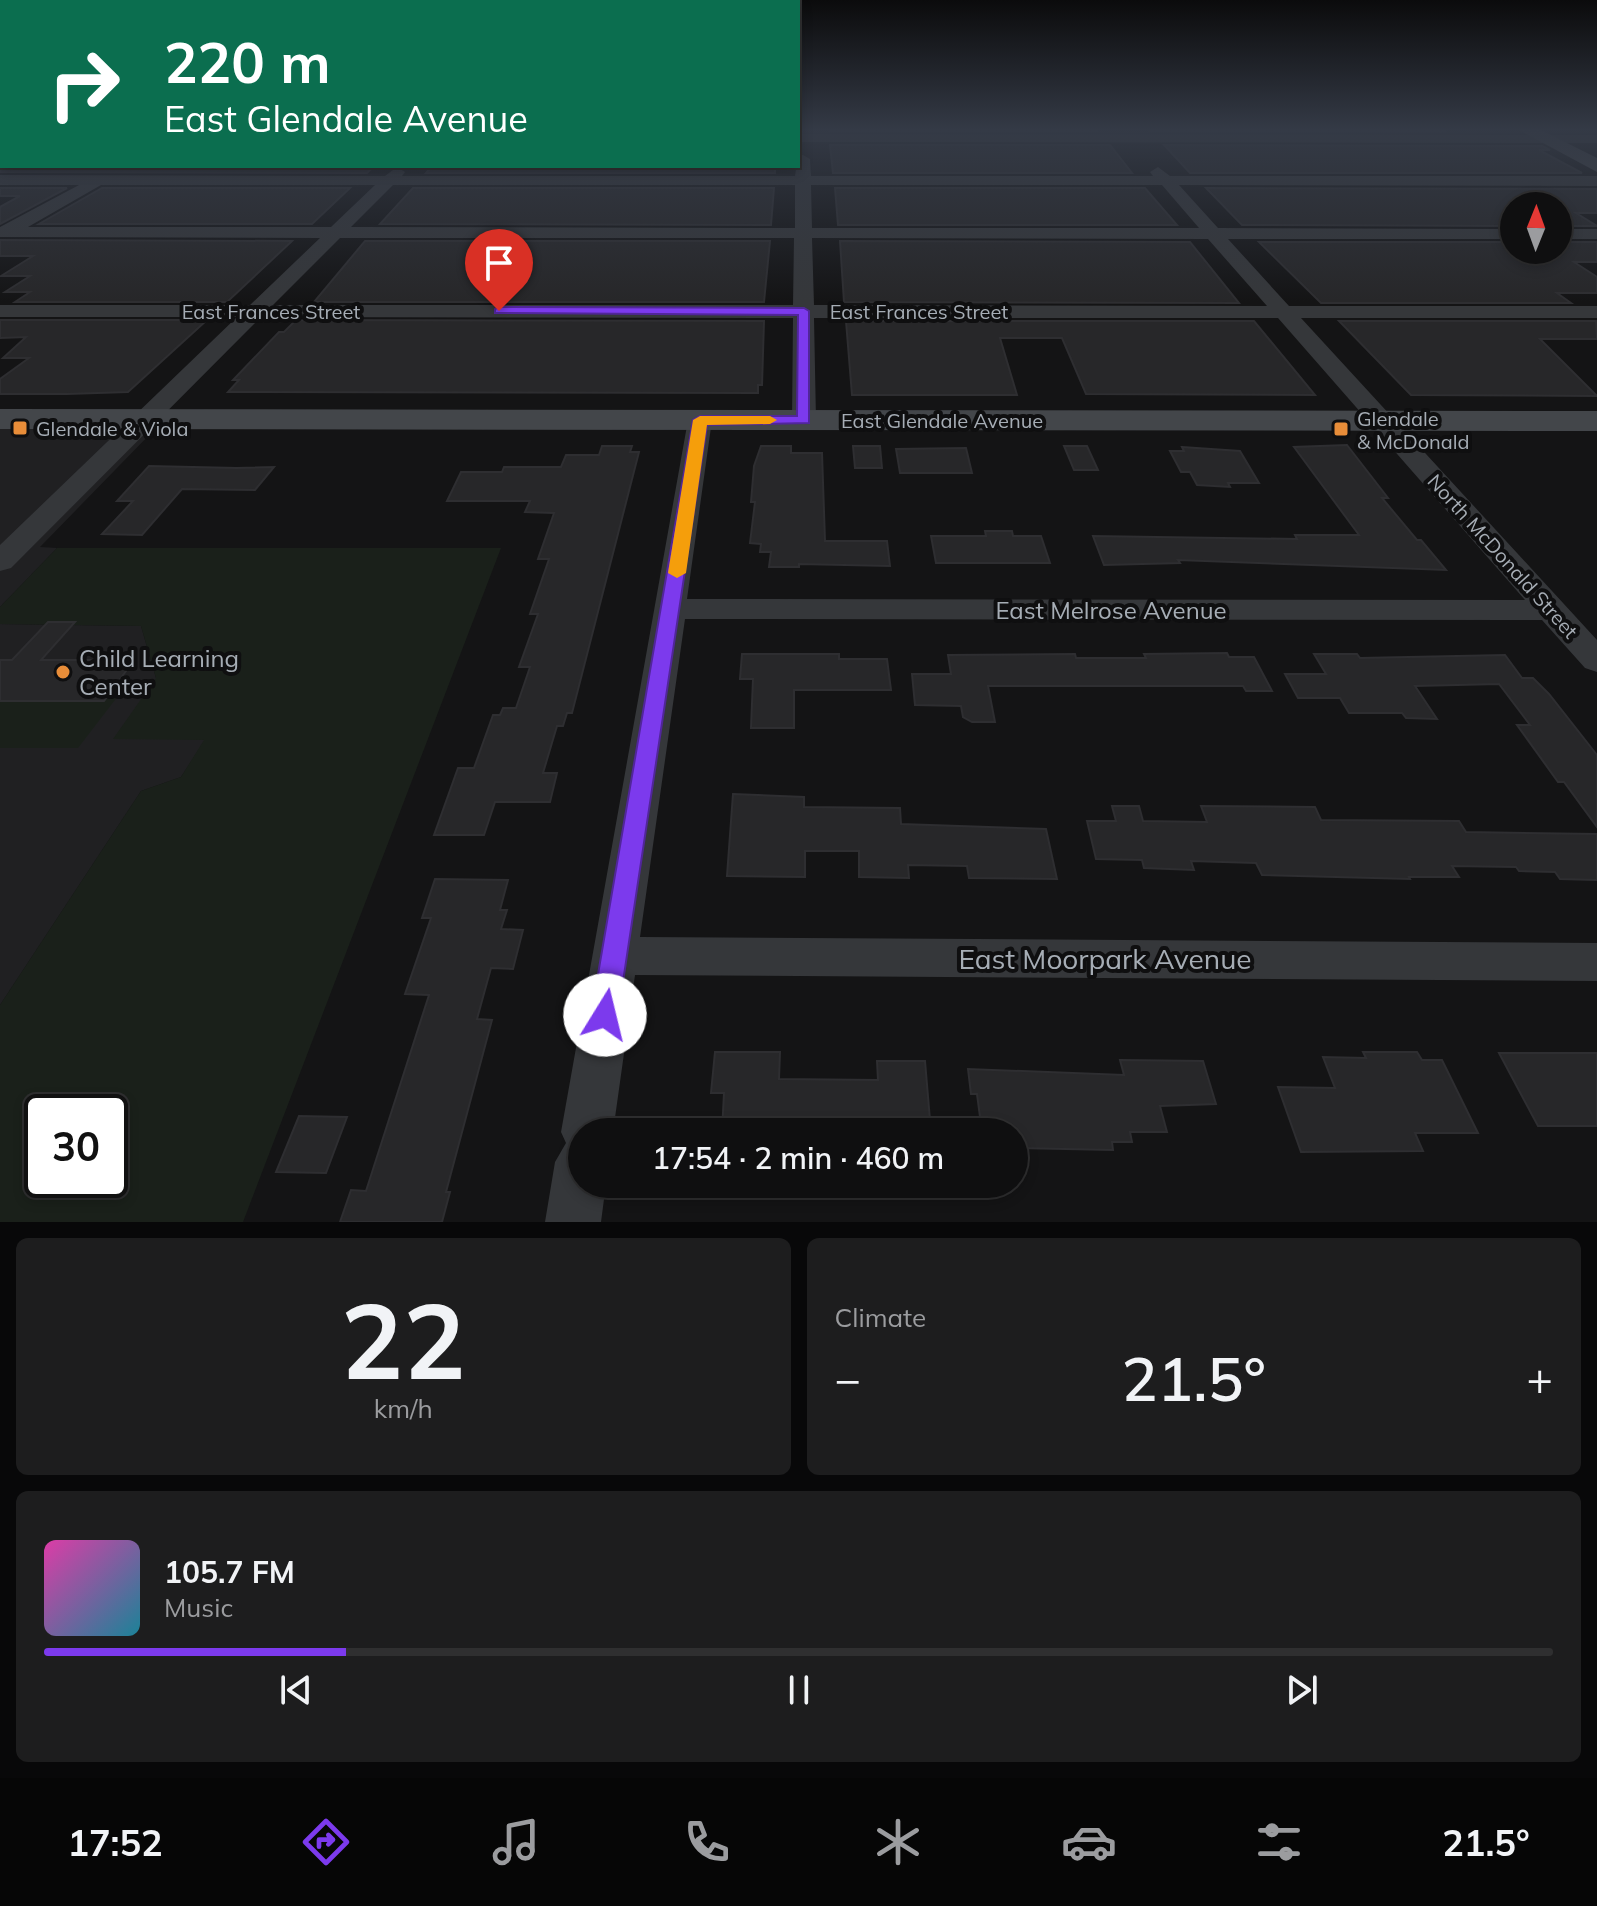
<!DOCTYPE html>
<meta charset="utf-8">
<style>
:root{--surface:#0f0f10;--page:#1d1d1e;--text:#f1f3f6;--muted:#9b9c9f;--line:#2f2f30;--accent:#7c3aed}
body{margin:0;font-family:Mulish,sans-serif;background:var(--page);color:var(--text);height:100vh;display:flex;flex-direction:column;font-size:30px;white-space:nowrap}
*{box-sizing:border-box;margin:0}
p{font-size:26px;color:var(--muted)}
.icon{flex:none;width:44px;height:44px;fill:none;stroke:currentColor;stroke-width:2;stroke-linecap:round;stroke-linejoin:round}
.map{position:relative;height:1222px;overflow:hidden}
.drawer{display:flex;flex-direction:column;gap:16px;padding:16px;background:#080809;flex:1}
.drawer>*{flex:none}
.banner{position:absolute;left:0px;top:0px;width:800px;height:168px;box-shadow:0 4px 12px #0003,0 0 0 2px var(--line);background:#0b6e4f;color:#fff;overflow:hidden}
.needle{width:52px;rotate:1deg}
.buttons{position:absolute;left:1500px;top:192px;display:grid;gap:16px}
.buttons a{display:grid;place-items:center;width:72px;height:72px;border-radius:50%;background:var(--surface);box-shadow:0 4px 12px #0003,0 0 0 2px var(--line);font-size:40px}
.speed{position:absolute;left:24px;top:1094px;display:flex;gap:16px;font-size:40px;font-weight:700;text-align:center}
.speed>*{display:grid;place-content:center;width:104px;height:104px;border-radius:50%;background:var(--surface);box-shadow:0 4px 12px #0003,0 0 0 2px var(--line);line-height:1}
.speed .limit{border:4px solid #111;border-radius:12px;background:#fff;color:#111}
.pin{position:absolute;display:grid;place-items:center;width:68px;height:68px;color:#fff;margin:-82px -34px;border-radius:50% 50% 50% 0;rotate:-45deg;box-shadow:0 0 8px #0007}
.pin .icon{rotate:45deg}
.me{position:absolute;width:88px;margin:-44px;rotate:9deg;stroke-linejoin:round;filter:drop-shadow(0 0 6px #0008)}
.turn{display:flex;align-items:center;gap:28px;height:168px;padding:0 32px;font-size:36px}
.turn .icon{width:104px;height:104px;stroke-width:2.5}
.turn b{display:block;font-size:56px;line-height:68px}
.big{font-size:60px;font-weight:600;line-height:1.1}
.drawer .widget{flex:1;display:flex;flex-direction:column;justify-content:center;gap:12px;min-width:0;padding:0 28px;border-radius:12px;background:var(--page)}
.drawer .dial{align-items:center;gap:0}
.dial b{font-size:104px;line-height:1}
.song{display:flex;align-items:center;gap:24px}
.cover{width:96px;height:96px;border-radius:12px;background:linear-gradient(135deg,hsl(320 70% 55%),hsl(190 70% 35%))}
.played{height:8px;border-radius:4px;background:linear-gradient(90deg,var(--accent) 20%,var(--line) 20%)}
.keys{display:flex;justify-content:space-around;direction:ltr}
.heat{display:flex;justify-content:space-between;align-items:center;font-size:44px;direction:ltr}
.drawer .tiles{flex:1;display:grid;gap:16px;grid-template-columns:1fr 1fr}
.widget:last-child{grid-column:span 2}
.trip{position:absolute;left:568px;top:1118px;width:460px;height:80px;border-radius:40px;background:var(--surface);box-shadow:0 4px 12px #0003,0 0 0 2px var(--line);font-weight:600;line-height:80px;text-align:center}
.tab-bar{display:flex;height:128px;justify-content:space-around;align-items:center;background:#060606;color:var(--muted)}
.tab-bar .icon{width:56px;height:56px}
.tab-bar .active{color:var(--accent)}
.tab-bar b{font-size:36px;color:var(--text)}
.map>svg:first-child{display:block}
</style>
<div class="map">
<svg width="1597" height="1222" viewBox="0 0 1597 1222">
<rect width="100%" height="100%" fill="#141415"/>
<!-- built -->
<g fill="#202022">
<path d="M 0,426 L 154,430 L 40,547 L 57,548 L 0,607 Z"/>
<path d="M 0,624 L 141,626 L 156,678 L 205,740 L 181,777 L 141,791 L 0,1005 Z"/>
</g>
<!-- green -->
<g fill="#1a201a" fill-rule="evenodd">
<path d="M 57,548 L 501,548 L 243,1222 L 0,1222 L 0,1005 L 141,791 L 181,777 L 204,740 L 113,739 L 156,678 L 141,626 L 0,624 L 0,607 ZM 42,1112 L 110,1112 L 110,1180 L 42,1180 Z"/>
<path d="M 118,683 L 128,683 L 78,748 L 0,748 L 0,701 L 103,701 Z"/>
</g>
<!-- building -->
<g fill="#272729" stroke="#2e2e31" stroke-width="2">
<path d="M 829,130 L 1096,130 L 1098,131 L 829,131 Z"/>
<path d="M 1149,130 L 1442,130 L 1446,132 L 1151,131 Z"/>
<path d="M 830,145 L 1110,145 L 1132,173 L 833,173 Z"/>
<path d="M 1164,145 L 1542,146 L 1550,150 L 1539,150 L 1582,173 L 1190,173 Z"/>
<path d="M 0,166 L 374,166 L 367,173 L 0,172 Z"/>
<path d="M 432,166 L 775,166 L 775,173 L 426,173 Z"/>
<path d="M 0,188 L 67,188 L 0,224 L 0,207 L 20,196 L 0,196 Z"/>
<path d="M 102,188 L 350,188 L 312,224 L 39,224 Z"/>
<path d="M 413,188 L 774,188 L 771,225 L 380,224 Z"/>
<path d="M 835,188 L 1145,188 L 1177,225 L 838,225 Z"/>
<path d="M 1206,188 L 1597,189 L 1597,213 L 1576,213 L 1597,226 L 1558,226 L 1558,206 L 1514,206 L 1514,226 L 1242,225 Z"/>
<path d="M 0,240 L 292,241 L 227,302 L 15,302 L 30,292 L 5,292 L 30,276 L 1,276 L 33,256 L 0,256 Z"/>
<path d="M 365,241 L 770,241 L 764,302 L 314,302 Z"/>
<path d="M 840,241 L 1190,242 L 1239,303 L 844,302 Z"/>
<path d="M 1259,242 L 1514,242 L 1514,250 L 1558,250 L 1558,242 L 1597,242 L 1597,262 L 1574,262 L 1597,277 L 1597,293 L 1557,293 L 1571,303 L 1321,303 Z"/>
<path d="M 0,320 L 207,320 L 128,392 L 67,394 L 0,394 L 0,379 L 29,358 L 3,358 L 26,337 L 0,338 Z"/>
<path d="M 296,320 L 764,321 L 762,385 L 758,385 L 758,393 L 228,392 L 239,380 L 233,380 L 279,332 L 284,332 Z"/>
<path d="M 846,321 L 1254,321 L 1315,395 L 1086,394 L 1062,338 L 1000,338 L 1017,395 L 852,395 Z"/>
<path d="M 1339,321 L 1596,321 L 1597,339 L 1540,339 L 1597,396 L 1411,395 Z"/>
<path d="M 1347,445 L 1388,498 L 1382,498 L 1417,540 L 1421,540 L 1446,570 L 1178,560 L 1180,563 L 1104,565 L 1093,536 L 1297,539 L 1295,535 L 1359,535 L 1294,447 Z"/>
<path d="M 602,446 L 632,446 L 630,452 L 639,452 L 572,713 L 567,713 L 563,726 L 557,726 L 543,773 L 557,773 L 550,802 L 495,802 L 484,835 L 434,835 L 458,768 L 474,768 L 493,715 L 500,715 L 503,708 L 516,708 L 530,667 L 519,667 L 538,614 L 530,614 L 549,559 L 538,559 L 554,513 L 525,512 L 530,501 L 447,501 L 461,472 L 502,472 L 504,467 L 561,467 L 566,455 L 599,455 Z"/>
<path d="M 761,446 L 791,446 L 791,453 L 822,453 L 825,541 L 887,541 L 890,566 L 799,564 L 799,567 L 769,567 L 771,552 L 760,552 L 761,544 L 750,543 L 755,502 L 751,502 L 754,466 Z"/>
<path d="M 853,446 L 880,446 L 882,468 L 855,468 Z"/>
<path d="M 1064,446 L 1087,446 L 1098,470 L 1074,470 Z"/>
<path d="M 1182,447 L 1240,451 L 1259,483 L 1228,483 L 1230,487 L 1197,485 L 1190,472 L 1181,472 L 1170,451 L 1184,451 Z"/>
<path d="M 966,448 L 972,473 L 900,473 L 896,449 Z"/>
<path d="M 149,466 L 237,468 L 274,467 L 255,490 L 182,489 L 142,535 L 102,534 L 133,501 L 117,501 Z"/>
<path d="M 985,531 L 1012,531 L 1013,536 L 1041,536 L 1050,563 L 936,563 L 931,536 L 986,536 Z"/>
<path d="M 48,622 L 75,622 L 41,660 L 134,660 L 104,701 L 0,701 L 0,660 L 12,660 Z"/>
<path d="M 1227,653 L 1229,657 L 1254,657 L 1272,691 L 1246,691 L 1243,686 L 988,686 L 995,722 L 972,722 L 963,717 L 961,706 L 915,705 L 912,674 L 951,674 L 948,655 L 1075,654 L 1076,658 L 1146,658 L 1144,654 Z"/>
<path d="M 742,654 L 839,654 L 839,659 L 887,659 L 891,690 L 794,690 L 794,728 L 751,728 L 753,679 L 740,679 Z"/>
<path d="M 1314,654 L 1357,654 L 1360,658 L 1505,655 L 1522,678 L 1533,678 L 1549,694 L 1597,755 L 1597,827 L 1564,782 L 1558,782 L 1517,725 L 1530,725 L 1499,684 L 1415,686 L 1437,719 L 1406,718 L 1402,713 L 1349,713 L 1340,698 L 1298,698 L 1285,674 L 1326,674 Z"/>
<path d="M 733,794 L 804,797 L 804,807 L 900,808 L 901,824 L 1046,829 L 1057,879 L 969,878 L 967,866 L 908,865 L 909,878 L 859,877 L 859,851 L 805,851 L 805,877 L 727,876 Z"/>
<path d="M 1112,806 L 1139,806 L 1143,821 L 1207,822 L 1201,806 L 1315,807 L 1321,820 L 1459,821 L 1466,832 L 1597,834 L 1597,880 L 1560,879 L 1555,872 L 1519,871 L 1516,867 L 1452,866 L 1459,877 L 1409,877 L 1410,879 L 1262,875 L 1256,863 L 1191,861 L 1194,870 L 1144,868 L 1142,860 L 1096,859 L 1087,821 L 1116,821 Z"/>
<path d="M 435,879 L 508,880 L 500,910 L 507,910 L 501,929 L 523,930 L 513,969 L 491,968 L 477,1019 L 492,1020 L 446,1192 L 450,1192 L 442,1222 L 340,1222 L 351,1190 L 366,1191 L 429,995 L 405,994 L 431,918 L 422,918 Z"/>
<path d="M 715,1052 L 780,1052 L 779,1079 L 878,1080 L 877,1061 L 925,1061 L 931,1132 L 722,1132 L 724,1093 L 711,1093 Z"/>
<path d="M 1363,1052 L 1417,1052 L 1422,1060 L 1442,1060 L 1478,1133 L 1415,1133 L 1423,1151 L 1301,1152 L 1278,1087 L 1335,1088 L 1323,1057 L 1366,1058 Z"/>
<path d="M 1499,1053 L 1597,1053 L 1597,1126 L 1538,1126 Z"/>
<path d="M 1120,1060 L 1203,1061 L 1216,1104 L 1160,1106 L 1167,1132 L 1130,1132 L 1132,1142 L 1112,1142 L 1113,1150 L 1014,1148 L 1014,1132 L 982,1132 L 977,1094 L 971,1094 L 968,1069 L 1124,1075 Z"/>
<path d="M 299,1116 L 347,1117 L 326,1173 L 276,1172 Z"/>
</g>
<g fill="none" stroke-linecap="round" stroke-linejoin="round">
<!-- street -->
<g fill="#35373a" fill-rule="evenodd">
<rect x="0" y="134" width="2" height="8"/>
<path d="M 798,134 L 1597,135 L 1597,143 L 798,142 Z"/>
<path d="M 803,155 L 810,159 L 811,176 L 1153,176 L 1150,172 L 1158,167 L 1170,176 L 1597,176 L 1597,186 L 1179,185 L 1218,228 L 1514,229 L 1514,239 L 1228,239 L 1289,306 L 1597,306 L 1597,318 L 1301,318 L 1597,640 L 1597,672 L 1585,668 L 1542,620 L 685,619 L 640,937 L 1597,943 L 1597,981 L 635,975 L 613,1132 L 582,1132 L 582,1184 L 606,1184 L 601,1222 L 545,1222 L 555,1162 L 566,1143 L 561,1132 L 688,420 L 691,415 L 709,415 L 712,420 L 687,599 L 1525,600 L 1278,318 L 814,318 L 816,420 L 813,425 L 795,425 L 792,420 L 793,318 L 261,317 L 11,568 L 0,571 L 0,545 L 237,317 L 0,317 L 0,305 L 250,305 L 320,238 L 0,237 L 0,227 L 79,185 L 0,185 L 0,175 L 385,176 L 397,167 L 405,172 L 402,176 L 795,176 L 798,156 ZM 101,185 L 375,185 L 331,227 L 28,227 ZM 393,185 L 795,185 L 795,228 L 351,227 ZM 811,185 L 1162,185 L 1199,228 L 812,228 ZM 340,238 L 794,238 L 793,305 L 273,305 ZM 812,238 L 1208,239 L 1267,306 L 814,305 Z"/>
<rect x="1558" y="229" width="39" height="10"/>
</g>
<!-- secondary -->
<g fill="#43464a" fill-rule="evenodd">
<path d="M 1519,130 L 1541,130 L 1597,158 L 1597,172 Z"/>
<path d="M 0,409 L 1597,411 L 1597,431 L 0,429 Z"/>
</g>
</g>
<!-- sky -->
<linearGradient id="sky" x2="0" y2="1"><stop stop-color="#0b0b0c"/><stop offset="0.43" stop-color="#343a46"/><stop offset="1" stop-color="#343a46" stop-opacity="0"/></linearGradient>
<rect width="1597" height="301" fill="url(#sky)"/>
<!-- route -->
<path fill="#7c3aed" stroke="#51269a" stroke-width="2" d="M 499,307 L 804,308 L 809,311 L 809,423 L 707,425 L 618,1015 L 614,1023 L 605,1027 L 595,1023 L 591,1015 L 693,420 L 700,416 L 797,416 L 798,315 L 495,313 L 495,309 Z"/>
<!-- slow -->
<path fill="#f59e0b" d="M 700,416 L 770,416 L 777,420 L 770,424 L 707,425 L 686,573 L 677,578 L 668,573 L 693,420 Z"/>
<!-- markers -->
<g fill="#e88d39" stroke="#0f0f10" stroke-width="3">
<rect x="12" y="420" width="16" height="16" rx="4"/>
<rect x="1333" y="421" width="16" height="16" rx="4"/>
<circle cx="63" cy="672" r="8"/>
</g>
<g text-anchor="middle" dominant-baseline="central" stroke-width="8" stroke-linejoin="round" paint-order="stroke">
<!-- far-street labels -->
<g font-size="20" fill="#a6adb5" stroke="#0f0f10">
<text x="271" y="311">East Frances Street</text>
<text x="919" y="311">East Frances Street</text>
<text x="942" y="420">East Glendale Avenue</text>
<text transform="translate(1503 556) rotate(48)">North McDonald Street</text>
</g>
<!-- far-poi labels -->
<g font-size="20" fill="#a6adb5" stroke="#0f0f10" text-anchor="start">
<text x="1357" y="418">Glendale<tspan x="1357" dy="23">&amp; McDonald</tspan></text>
<text x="36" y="428">Glendale &amp; Viola</text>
</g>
<!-- street labels -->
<g font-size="24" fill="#a6adb5" stroke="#0f0f10">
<text x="1111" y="610">East Melrose Avenue</text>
</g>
<!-- poi labels -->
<g font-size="24" fill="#a6adb5" stroke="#0f0f10" text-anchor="start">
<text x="79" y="658">Child Learning<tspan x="79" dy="28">Center</tspan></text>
</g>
<!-- near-street labels -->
<g font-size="28" fill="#a6adb5" stroke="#0f0f10">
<text x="1105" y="958">East Moorpark Avenue</text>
</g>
</g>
</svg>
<div class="buttons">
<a><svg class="needle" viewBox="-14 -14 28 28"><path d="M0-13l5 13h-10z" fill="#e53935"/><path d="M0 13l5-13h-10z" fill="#9b9c9f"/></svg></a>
</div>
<div class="speed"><div class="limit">30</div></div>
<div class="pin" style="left:499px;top:311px;background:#d93025"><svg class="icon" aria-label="arrive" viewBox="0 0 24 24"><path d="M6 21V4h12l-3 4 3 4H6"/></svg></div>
<svg class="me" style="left:605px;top:1015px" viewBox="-20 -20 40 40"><circle r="19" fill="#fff"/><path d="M0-13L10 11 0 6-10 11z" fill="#7c3aed"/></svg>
<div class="trip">17:54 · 2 min · 460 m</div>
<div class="banner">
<div class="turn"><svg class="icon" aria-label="right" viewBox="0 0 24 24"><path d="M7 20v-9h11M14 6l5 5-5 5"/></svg><div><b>220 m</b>East Glendale Avenue</div></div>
</div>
</div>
<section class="drawer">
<div class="tiles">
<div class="widget dial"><b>22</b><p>km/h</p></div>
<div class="widget"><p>Climate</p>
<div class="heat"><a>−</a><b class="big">21.5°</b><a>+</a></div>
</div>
<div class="widget">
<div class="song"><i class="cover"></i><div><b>105.7 FM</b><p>Music</p></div></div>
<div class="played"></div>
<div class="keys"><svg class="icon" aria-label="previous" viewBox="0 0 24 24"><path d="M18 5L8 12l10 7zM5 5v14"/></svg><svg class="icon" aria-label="pause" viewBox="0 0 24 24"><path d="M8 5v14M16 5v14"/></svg><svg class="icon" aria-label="next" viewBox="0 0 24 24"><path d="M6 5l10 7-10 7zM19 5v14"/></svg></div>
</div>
</div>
</section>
<nav class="tab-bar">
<b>17:52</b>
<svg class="icon active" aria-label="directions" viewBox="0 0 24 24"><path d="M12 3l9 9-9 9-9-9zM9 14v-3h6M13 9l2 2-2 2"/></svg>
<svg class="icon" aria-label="music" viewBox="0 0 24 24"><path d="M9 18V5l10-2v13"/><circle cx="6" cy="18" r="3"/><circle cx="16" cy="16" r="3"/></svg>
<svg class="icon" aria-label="phone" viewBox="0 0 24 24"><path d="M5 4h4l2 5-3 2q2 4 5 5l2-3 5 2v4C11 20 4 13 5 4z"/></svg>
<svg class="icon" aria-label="climate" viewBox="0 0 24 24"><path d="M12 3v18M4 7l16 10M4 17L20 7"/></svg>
<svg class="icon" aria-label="car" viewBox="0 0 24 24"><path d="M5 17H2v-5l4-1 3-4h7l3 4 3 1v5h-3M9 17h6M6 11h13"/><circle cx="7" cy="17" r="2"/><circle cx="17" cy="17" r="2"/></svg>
<svg class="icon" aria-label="filters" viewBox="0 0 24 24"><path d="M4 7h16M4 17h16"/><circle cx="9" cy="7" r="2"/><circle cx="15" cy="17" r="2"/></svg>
<b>21.5°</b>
</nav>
